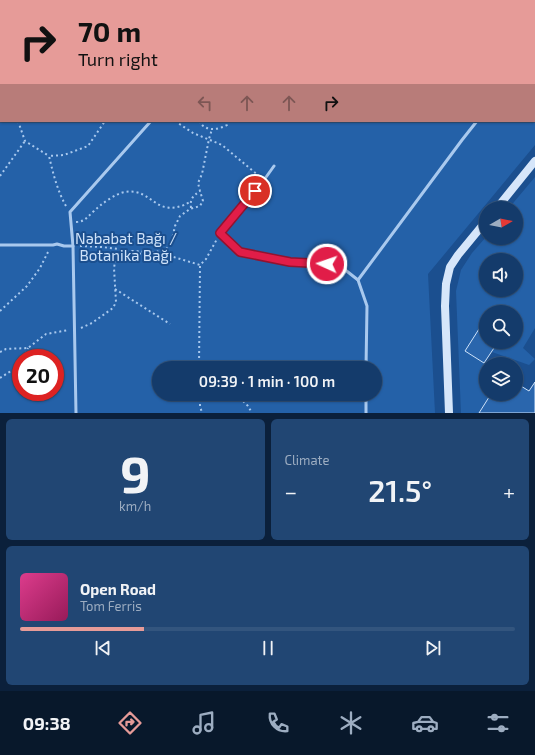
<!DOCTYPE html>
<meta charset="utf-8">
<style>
:root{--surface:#143b6b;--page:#214673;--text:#f1f3f6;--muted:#9dadc1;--line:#33557e;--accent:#e69b98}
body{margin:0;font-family:"Exo 2",sans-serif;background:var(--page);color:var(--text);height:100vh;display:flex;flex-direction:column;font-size:15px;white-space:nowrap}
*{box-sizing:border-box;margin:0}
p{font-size:13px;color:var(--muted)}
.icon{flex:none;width:22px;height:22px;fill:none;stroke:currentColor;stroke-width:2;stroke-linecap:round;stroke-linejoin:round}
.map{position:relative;height:413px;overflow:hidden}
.side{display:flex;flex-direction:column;gap:6px;padding:6px;background:#0b203b;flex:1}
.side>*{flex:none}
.hud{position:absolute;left:0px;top:0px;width:535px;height:122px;box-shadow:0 1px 3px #0004,0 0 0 1px var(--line);background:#e69b98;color:#111;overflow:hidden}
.needle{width:26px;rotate:81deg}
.tools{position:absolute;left:479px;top:201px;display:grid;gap:8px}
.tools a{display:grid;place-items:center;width:44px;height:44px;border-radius:50%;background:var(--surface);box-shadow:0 1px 3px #0004,0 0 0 1px var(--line);font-size:20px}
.speed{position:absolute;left:12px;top:349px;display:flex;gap:8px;font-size:20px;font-weight:700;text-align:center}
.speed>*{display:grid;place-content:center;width:52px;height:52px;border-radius:50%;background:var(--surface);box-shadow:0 1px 3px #0004,0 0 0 1px var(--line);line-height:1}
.speed .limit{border:6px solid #d22;background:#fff;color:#111}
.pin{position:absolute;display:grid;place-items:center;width:34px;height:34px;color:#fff;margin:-17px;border:2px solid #fff;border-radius:50%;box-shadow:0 1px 4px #0007}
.me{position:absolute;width:44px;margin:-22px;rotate:273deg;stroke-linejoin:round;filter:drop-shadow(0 0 3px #0008)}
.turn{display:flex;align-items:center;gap:14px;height:84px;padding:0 12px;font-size:18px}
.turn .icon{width:52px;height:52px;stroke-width:2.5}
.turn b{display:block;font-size:28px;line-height:34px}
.lanes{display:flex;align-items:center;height:38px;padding:0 12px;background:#0003;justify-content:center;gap:20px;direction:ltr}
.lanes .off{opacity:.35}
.big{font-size:30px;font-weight:600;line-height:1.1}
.side .widget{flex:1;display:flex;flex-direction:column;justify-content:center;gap:6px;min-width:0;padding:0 14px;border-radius:6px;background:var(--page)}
.side .dial{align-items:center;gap:0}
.dial b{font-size:52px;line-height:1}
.song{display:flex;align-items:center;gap:12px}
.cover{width:48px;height:48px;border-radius:6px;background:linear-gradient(135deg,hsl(330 70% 55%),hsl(330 70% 35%))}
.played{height:4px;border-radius:2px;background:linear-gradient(90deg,var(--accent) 25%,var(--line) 25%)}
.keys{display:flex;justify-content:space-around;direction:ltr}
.heat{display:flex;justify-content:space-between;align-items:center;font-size:22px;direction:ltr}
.side .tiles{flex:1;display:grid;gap:6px;grid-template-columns:1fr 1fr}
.widget:last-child{grid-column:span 2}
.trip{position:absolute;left:152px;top:361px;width:230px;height:40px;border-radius:20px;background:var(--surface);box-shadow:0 1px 3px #0004,0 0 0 1px var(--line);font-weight:600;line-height:40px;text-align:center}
.tabs{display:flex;height:64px;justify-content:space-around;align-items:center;background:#08182b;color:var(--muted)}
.tabs .icon{width:28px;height:28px}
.tabs .selected{color:var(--accent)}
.tabs b{font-size:18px;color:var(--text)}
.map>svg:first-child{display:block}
</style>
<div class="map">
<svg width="535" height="413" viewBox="0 0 535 413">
<rect width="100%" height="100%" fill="#1b4f8f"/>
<!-- green -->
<g fill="#2461a8" fill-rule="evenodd">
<path d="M 0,0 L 535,0 L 535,145 L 428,274 L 435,413 L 0,413 ZM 1,1 L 534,1 L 534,121 L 1,121 ZM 21,358 L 55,358 L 55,392 L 21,392 ZM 159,368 L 375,368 L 375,394 L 159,394 Z"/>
<path d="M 535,177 L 535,328 L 523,348 L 535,359 L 529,365 L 492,352 L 498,342 L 516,342 L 516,312 L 500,312 L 493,307 L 490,312 L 486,312 L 486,318 L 466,351 L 484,363 L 488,364 L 486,364 L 486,394 L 491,394 L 479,413 L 461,413 L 456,291 L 461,270 L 472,253 L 486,237 L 486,238 L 516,238 L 516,208 L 509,208 ZM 486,260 L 516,260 L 516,290 L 486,290 Z"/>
</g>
<!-- building -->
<g fill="#2a66ad" stroke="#cfe3fa">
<path d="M 486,318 L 486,342 L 498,342 L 484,363 L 465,351 Z"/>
<path d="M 535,382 L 535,413 L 479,413 L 491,394 L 516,394 L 516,383 L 529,391 Z"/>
</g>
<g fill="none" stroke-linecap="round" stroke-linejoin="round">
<!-- path -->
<g stroke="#a9c9ee" stroke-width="2" stroke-dasharray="2 3" stroke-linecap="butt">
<path d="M 150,0 L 151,1"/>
<path d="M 333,0 L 333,1"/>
<path d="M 62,1 L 63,0"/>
<path d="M 113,1 L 113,0"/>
<path d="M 163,1 L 164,0"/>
<path d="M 18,121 L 25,141 L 49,156"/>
<path d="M 175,121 L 193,133 L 222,145 L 259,176"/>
<path d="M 199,121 C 205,132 218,130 227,125 L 226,121"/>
<path d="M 0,176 L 25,141"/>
<path d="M 66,206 C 57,190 53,173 49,156 L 64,155 L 88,146 L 105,121"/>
<path d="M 191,208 C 190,199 192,197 200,191"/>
<path d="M 76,222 C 85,222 88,216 94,211 C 100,205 116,193 125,192 C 153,187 155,221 190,202"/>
<path d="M 80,246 L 102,247 L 118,249 L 127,253 L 144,254 L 167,255 L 200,265 L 206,259 L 217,239"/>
<path d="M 115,289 L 170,324"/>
<path d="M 0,311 L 27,286 L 40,268 L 48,252"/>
<path d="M 81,328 L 92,323 L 113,308 L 116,302 L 114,268 L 115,262 L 122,255 L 132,251 L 156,252 L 166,249 L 171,244 L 175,226 L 180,216 L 190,209 L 200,206 L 203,201 L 200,191 L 198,183 L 202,174 L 209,139 L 212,129"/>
<path d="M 0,352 L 6,349 L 28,348 L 46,334 L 69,330"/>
<path d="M 23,358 L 28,348"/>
<path d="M 199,368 L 200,265"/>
<path d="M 0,378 L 14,369 L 21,361"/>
<path d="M 200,394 L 200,406 L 202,413"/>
<path d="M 236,394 L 248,406 L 252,413"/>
</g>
<!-- lane -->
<g stroke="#a9c9ee" stroke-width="3">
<path d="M 265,1 L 266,0"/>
<path d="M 534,50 L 535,49"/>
<path d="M 274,166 L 264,180 L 220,233 L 240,252 L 290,262 L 339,265 L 358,280 L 367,306 L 366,368"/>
<path d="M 0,245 L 53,245 L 57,244 L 64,246 L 73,246"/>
<path d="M 358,280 L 462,140 L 477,121"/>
<path d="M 76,413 L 73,246 L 70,212 L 151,121"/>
<path d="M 366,413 L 366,394"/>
</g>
<!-- secondary -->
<g stroke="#d6e6fa" stroke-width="8">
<path d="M 497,208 L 535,161"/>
<path d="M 449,413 L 445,306 L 446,284 L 450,267 L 458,255 L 486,221"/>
</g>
</g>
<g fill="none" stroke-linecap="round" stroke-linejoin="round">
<!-- route casing -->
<g stroke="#92132f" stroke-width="10">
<path id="route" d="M 255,191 L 220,233 L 240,252 L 290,262 L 327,264"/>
</g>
<!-- route -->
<use href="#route" stroke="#e11d48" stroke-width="7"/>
</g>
<g text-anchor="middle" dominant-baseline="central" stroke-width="4" stroke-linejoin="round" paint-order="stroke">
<!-- park labels -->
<g font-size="15" fill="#cfe3fa" stroke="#1b4f8f">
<text x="126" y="238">Nəbabət Bağı /<tspan x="126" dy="17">Botanika Bağı</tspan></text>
</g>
</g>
</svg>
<div class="tools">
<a><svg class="needle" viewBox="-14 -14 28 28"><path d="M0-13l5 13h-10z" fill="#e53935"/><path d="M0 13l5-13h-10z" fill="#9dadc1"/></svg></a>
<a><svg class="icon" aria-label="sound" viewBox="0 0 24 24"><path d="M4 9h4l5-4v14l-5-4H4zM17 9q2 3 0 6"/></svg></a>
<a><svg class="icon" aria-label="search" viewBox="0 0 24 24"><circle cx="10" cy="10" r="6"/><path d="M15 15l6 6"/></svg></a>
<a><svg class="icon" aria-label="layers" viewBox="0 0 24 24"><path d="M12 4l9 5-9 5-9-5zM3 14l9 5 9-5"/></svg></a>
</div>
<div class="speed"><div class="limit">20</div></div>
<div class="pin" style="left:255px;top:191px;background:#d93025"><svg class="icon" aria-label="arrive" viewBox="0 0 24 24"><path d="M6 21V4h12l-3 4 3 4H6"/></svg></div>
<svg class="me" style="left:327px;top:264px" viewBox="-20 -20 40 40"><circle r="17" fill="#e11d48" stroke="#fff" stroke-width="3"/><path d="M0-11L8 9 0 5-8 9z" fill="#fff"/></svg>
<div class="trip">09:39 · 1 min · 100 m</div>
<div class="hud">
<div class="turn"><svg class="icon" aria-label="right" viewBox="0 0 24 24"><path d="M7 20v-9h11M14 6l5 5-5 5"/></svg><div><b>70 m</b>Turn right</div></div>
<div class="lanes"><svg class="icon off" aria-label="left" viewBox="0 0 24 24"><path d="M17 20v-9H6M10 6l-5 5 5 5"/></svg><svg class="icon off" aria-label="ahead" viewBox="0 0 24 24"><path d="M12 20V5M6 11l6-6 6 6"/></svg><svg class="icon off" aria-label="ahead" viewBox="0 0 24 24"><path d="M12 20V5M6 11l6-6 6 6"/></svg><svg class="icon" aria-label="right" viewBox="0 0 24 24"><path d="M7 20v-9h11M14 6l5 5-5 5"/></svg></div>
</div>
</div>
<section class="side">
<div class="tiles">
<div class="widget dial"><b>9</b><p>km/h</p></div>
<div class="widget"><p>Climate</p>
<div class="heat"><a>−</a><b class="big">21.5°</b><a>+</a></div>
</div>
<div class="widget">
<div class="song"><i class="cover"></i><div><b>Open Road</b><p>Tom Ferris</p></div></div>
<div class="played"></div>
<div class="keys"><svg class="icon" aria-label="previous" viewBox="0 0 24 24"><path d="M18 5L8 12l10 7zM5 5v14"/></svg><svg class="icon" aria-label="pause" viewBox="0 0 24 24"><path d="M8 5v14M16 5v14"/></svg><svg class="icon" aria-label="next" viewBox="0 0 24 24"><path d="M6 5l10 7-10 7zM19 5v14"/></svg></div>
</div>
</div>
</section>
<nav class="tabs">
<b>09:38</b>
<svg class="icon selected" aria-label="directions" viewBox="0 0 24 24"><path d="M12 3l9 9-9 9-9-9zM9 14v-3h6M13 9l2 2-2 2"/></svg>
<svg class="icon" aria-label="music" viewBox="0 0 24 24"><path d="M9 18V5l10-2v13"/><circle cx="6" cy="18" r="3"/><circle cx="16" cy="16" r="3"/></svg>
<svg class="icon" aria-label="phone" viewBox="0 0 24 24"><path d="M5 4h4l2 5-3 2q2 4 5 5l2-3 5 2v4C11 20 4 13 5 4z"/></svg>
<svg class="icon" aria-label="climate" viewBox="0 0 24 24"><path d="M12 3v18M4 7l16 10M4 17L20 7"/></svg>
<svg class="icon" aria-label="car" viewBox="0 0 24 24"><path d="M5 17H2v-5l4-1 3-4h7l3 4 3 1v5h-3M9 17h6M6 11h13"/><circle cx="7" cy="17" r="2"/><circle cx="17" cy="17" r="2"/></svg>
<svg class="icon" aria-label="filters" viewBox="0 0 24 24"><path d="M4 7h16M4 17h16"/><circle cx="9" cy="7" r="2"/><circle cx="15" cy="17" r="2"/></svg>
</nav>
